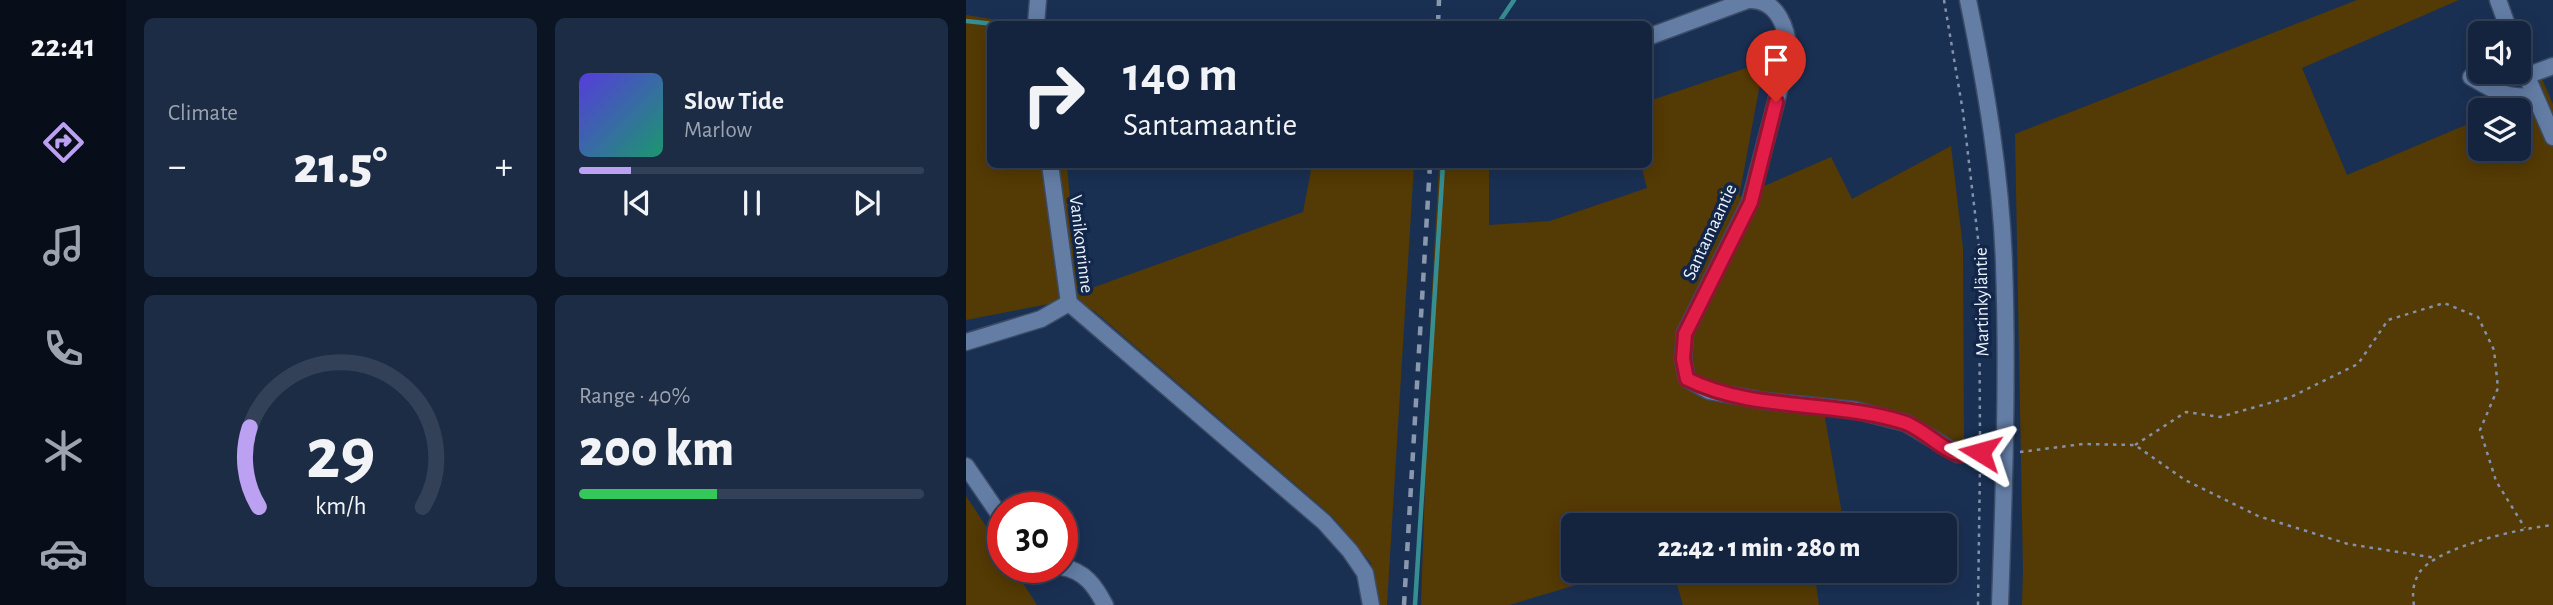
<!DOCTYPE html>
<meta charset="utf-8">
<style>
:root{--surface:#14243e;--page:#1d2c45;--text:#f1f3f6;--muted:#9da4b0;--line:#334158;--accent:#bca0f2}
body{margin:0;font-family:"Alegreya Sans",sans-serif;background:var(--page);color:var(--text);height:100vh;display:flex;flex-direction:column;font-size:26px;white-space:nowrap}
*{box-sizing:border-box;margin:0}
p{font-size:23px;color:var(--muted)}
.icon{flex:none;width:38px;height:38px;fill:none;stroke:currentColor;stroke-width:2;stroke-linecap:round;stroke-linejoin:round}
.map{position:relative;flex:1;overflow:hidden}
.sheet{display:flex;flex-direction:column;gap:18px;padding:18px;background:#0b1422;width:840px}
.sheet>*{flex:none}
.banner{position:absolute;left:21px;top:21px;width:665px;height:147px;border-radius:10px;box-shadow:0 4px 18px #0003,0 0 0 2px var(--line);background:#14243e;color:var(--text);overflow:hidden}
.fabs{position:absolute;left:1502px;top:21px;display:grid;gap:14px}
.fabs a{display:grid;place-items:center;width:63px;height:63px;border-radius:10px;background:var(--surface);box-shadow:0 4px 18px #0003,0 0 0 2px var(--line);font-size:35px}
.speed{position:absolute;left:21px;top:492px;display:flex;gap:14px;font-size:35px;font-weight:700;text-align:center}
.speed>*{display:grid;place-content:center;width:91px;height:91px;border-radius:50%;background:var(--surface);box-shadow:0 4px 18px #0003,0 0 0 2px var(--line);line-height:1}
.speed .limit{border:10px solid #d22;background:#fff;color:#111}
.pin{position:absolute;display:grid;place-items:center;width:60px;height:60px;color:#fff;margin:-72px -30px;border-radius:50% 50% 50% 0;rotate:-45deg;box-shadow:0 0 7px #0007}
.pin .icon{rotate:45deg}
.me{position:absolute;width:77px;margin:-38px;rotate:278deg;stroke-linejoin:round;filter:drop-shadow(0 0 5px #0008)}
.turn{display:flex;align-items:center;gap:24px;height:147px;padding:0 21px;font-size:32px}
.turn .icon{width:91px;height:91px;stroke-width:2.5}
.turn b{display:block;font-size:49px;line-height:60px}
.big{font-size:52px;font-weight:800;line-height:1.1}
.sheet .card{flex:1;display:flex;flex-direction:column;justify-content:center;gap:10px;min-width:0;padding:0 24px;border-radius:10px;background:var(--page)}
.sheet .dial{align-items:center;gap:0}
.dial svg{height:182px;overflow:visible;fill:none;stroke:var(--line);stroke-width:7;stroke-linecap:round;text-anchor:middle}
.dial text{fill:var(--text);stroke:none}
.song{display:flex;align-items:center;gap:21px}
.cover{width:84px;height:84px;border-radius:10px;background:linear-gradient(135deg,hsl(250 70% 55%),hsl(160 70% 35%))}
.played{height:7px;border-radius:4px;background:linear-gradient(90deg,var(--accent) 15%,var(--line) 15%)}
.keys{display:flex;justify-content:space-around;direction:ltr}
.heat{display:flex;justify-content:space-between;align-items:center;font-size:38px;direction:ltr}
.charge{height:10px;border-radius:5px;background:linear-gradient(90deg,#34c759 40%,var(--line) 0)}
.sheet .tiles{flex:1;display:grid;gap:18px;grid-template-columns:repeat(2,1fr)}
.trip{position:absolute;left:595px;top:513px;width:396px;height:70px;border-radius:10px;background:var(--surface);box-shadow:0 4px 18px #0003,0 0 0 2px var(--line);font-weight:800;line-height:70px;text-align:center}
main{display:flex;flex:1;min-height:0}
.tabs{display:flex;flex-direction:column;width:126px;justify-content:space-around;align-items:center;background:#080e19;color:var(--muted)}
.tabs .icon{width:49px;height:49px}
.tabs .selected{color:var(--accent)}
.tabs b{font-size:32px;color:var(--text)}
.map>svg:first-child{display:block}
</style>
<main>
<nav class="tabs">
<b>22:41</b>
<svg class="icon selected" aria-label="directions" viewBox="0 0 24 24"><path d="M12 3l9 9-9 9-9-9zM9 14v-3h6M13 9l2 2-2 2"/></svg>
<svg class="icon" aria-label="music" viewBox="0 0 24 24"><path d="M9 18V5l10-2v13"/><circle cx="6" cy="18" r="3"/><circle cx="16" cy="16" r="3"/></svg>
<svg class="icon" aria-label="phone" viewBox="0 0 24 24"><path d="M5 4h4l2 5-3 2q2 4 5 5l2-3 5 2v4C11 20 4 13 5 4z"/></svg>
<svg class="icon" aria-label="climate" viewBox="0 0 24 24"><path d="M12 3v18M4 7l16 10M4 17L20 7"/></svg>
<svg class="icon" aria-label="car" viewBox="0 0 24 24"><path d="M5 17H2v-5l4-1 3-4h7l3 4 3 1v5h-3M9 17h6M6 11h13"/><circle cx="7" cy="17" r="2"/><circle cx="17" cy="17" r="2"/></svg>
</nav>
<section class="sheet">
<div class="tiles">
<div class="card"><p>Climate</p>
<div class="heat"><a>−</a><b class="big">21.5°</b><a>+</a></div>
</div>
<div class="card">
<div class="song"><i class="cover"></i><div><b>Slow Tide</b><p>Marlow</p></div></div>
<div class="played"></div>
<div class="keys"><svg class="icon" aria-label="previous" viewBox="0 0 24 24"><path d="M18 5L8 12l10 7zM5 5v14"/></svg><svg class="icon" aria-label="pause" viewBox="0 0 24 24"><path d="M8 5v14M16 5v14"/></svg><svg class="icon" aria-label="next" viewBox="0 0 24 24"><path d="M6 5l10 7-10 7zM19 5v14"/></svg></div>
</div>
<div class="card dial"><svg viewBox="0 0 100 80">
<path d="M14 69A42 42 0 1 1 86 69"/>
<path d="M14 69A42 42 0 0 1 10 34" stroke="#bca0f2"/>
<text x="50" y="56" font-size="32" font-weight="700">29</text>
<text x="50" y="72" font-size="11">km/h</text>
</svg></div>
<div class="card"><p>Range · 40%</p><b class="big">200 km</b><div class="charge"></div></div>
</div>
</section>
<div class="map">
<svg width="1587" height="605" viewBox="0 0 1587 605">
<rect width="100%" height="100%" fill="#1a3053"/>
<!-- green -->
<g fill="#543a04">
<path d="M 1391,0 L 1493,0 L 1336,68 L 1381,175 L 1514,119 L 1514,149 L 1552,149 L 1552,110 L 1536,110 L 1569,96 L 1560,76 L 1573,72 L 1587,104 L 1587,605 L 1056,605 L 1057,571 L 1049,134 Z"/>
<path d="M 0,15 L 59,24 L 24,24 L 24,164 L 101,165 L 112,293 L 337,212 L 346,165 L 448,165 L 421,605 L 412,605 L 405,563 L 366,516 L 127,310 L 88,303 L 0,320 Z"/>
<path d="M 798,62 L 773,197 L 865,157 L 886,199 L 985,146 L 997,248 L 998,441 L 986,443 L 856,401 L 878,525 L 607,525 L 607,570 L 657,571 L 543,605 L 455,605 L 465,307 L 473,165 L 523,165 L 523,225 L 584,221 L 681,188 L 675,165 L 682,164 L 683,101 Z"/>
<path d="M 0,496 L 37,552 L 37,567 L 47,567 L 71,605 L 0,605 Z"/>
<path d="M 707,571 L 707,570 L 883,571 L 849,577 L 853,605 L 717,605 Z"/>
</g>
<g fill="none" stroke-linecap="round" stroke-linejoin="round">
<!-- stream -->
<g stroke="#368e92" stroke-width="4.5">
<path d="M 0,21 L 28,24"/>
<path d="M 532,24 L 548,0"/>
<path d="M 449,605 L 477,164"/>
</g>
<!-- minor casing -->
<g stroke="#3c4c67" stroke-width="19">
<g id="minor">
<path d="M 784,0 C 812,0 821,28 823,52 L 784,202 L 719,333 L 717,359 L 721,379 L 743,391 L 799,401 L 889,410 L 940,423 L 992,454 L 1014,452 L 1038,454"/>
<path d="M 1002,0 C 1020,87 1035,175 1038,264 C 1042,377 1038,492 1034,605"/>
<path d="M 1532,0 L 1544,33"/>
<path d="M 70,24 L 72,0"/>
<path d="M 682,37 L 782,0"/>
<path d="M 1552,56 L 1587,137"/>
<path d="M 1560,76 L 1587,66"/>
<path d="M 1505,77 C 1528,91 1541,99 1569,96"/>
<path d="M 84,164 L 103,303"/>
<path d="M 103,303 L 358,522 L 384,551 L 399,573 L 405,605"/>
<path d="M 0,342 L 75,319 L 103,303"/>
<path d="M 0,466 L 37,520"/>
<path d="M 76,567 L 80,567"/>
<path d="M 96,567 C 119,571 129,586 139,605"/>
</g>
</g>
<!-- path -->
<g stroke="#8492a9" stroke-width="2.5" stroke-dasharray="3.5 5" stroke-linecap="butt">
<path d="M 978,0 L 997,112 L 1013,247 L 1014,439"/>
<path d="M 1169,445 L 1220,412 L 1254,417 L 1325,397 L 1392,364 L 1422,320 L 1478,303 L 1512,317 L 1528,350 L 1532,388 L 1514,430 L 1530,481 L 1559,528"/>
<path d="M 1054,452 L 1117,444 L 1169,445 L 1219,480 L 1292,516 L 1382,544 L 1470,558"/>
<path d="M 1012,605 L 1014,466"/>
<path d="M 1448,605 C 1446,594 1447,583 1453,573 C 1470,547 1556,528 1587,525"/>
</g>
<!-- minor -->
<use href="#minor" stroke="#637da5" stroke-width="16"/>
<!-- rail -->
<g stroke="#8a98ad" stroke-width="4.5" stroke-dasharray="9 9" stroke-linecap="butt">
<path d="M 472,24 L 473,0"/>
<path d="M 438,605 L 464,164"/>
</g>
</g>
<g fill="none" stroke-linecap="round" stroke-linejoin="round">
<!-- route casing -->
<g stroke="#92132f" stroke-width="18">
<path id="route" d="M 810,102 L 785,202 L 719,334 L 717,359 L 721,379 C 787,412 867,400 937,422 C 955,427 977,451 993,454 C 999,456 1008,453 1014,452"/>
</g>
<!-- route -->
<use href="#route" stroke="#e11d48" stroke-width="12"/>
</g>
<g text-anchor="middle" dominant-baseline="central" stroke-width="7" stroke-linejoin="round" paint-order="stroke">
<!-- street labels -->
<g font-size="19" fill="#edf3fd" stroke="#112648">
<text transform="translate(744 232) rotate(-65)">Santamaantie</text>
<text transform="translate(115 244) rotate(83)">Vanikonrinne</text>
<text transform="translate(1016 302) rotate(-91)">Martinkyläntie</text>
</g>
</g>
</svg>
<div class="fabs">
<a><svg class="icon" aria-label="sound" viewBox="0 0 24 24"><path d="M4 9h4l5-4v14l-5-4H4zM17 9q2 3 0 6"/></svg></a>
<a><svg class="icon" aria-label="layers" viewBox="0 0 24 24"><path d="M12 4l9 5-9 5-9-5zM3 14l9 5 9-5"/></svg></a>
</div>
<div class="speed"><div class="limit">30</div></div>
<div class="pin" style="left:810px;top:102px;background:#d93025"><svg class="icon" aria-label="arrive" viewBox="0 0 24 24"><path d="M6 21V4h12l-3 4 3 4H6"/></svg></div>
<svg class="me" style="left:1014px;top:452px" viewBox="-20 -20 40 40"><path d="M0-17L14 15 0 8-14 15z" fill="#e11d48" stroke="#fff" stroke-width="4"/></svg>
<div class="trip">22:42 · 1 min · 280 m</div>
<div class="banner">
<div class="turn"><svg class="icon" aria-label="right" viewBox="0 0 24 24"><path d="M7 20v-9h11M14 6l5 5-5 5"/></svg><div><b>140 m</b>Santamaantie</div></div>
</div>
</div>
</main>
